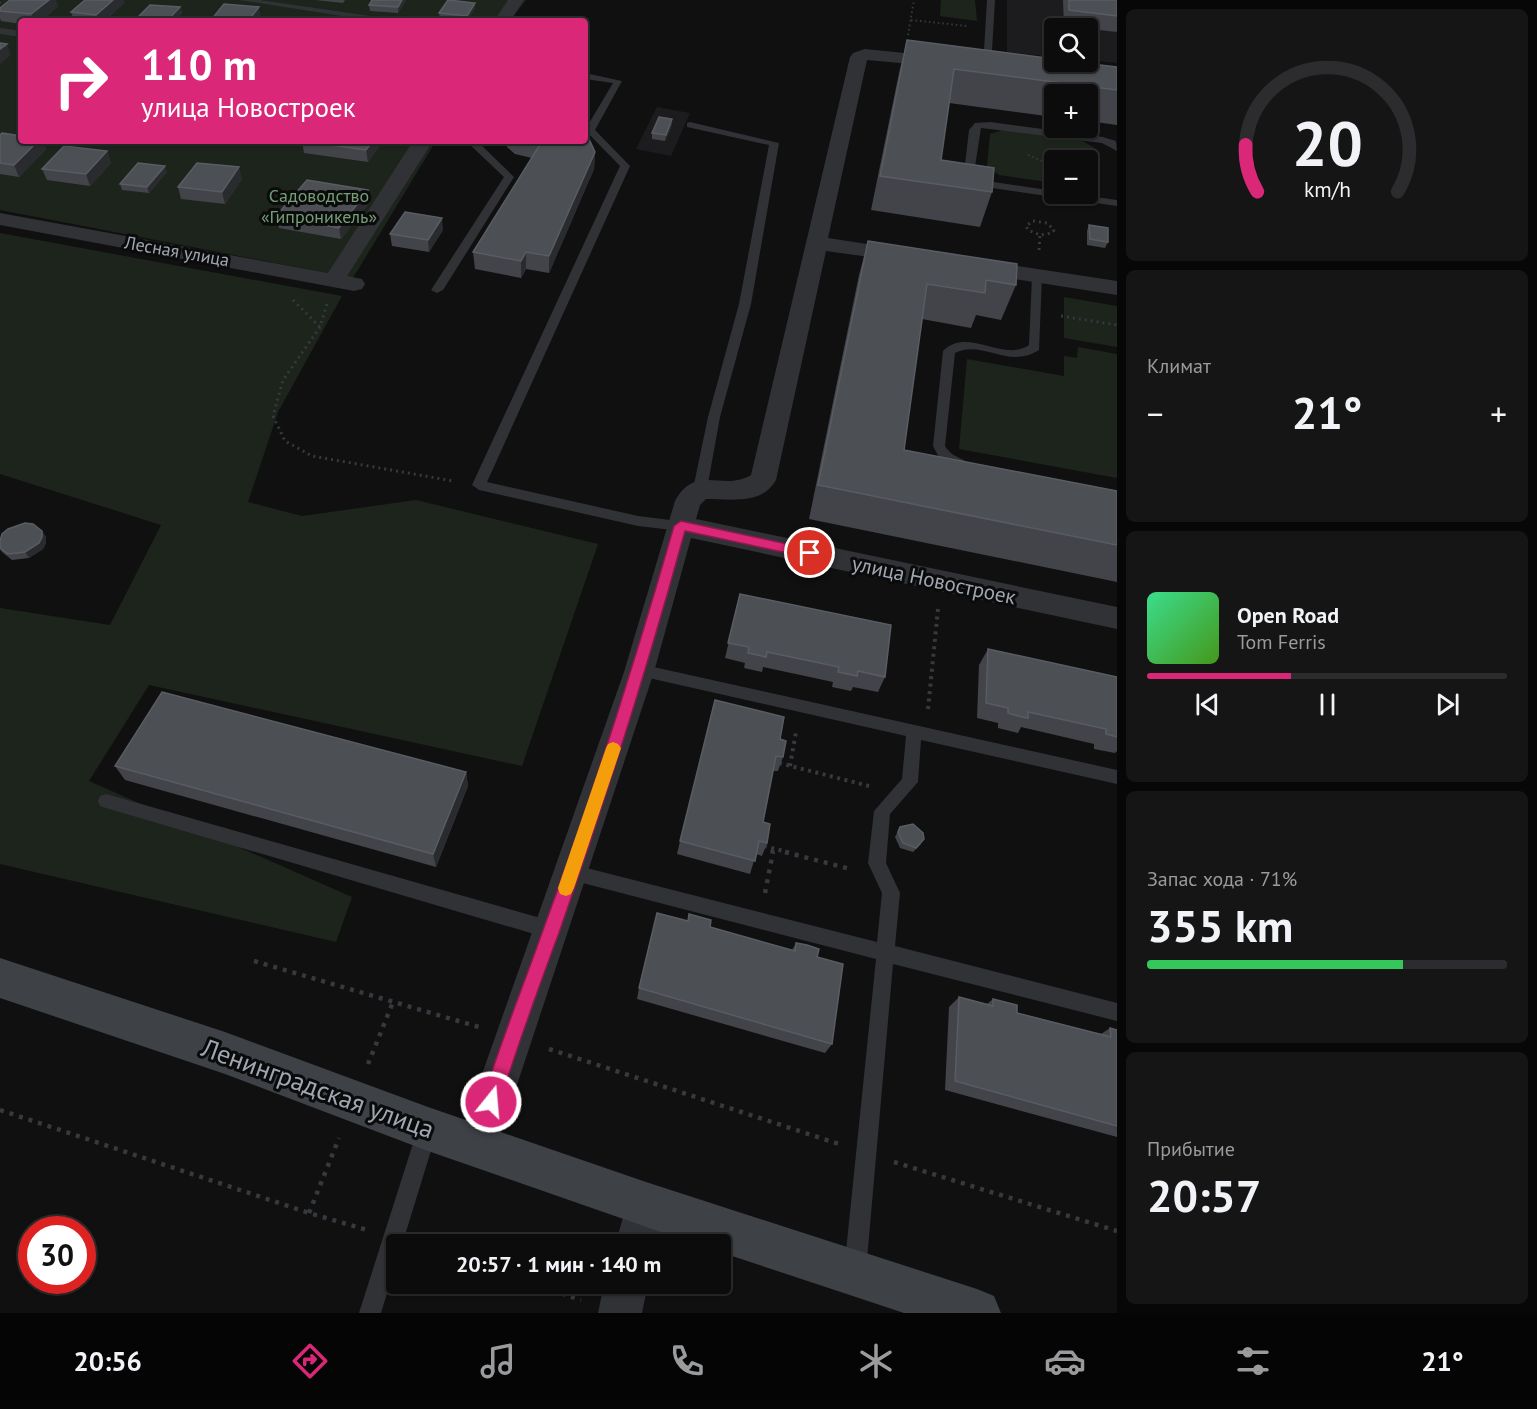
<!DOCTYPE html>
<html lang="ru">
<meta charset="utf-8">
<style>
:root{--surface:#0c0c0d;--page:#151516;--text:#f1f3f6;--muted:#9a9b9d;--line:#2c2c2e;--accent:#db2777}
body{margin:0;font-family:"PT Sans",sans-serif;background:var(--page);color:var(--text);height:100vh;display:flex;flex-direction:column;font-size:22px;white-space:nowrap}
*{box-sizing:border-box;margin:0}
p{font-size:20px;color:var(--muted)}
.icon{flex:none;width:33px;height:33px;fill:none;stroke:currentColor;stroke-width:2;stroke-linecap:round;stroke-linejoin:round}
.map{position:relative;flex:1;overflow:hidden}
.drawer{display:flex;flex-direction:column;gap:9px;padding:9px;background:#070707;width:420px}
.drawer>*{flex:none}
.banner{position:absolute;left:18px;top:18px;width:570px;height:126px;border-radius:6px;box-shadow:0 2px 4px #0004,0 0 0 2px var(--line);background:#db2777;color:#fff;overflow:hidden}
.buttons{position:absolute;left:1044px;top:18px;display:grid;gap:12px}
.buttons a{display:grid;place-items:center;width:54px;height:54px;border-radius:6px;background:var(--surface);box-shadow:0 2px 4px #0004,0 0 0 2px var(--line);font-size:30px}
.speed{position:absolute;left:18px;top:1216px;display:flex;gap:12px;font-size:30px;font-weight:700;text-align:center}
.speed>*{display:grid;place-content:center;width:78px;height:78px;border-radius:50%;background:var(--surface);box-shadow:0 2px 4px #0004,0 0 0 2px var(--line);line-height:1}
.speed .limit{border:9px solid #d22;background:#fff;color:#111}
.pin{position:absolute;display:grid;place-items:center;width:51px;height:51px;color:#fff;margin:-26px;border:3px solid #fff;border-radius:50%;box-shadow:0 2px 6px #0007}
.me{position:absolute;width:66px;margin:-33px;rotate:17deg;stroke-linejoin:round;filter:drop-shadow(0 0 4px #0008)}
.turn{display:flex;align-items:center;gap:21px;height:126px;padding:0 24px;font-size:27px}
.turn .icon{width:78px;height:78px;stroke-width:2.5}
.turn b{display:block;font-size:42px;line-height:51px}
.big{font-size:45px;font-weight:700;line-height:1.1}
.drawer .card{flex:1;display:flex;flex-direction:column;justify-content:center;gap:9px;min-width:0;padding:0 21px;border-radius:9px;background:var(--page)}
.drawer .dial{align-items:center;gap:0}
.dial svg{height:156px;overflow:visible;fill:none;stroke:var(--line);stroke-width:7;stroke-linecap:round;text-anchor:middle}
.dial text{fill:var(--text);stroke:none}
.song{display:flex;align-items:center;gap:18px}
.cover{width:72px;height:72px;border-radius:9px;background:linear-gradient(135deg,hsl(150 70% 55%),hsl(100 70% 35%))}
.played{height:6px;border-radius:3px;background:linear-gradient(90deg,var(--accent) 40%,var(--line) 40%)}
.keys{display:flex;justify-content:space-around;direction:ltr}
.heat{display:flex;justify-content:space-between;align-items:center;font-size:33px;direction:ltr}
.charge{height:9px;border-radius:4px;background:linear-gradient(90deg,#34c759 71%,var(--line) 0)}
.trip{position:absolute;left:386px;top:1234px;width:345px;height:60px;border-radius:6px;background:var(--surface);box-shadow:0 2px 4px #0004,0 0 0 2px var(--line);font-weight:700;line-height:60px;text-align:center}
.menu{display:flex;height:96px;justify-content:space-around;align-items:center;background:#050505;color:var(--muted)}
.menu .icon{width:42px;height:42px}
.menu .active{color:var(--accent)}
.menu b{font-size:27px;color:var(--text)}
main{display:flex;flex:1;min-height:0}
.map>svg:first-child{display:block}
</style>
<main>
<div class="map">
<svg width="1117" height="1313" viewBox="0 0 1117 1313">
<rect width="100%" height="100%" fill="#101011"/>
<!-- built -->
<g fill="#1c1c1e">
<path d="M 1007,0 L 1117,0 L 1117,63 L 1088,60 L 1088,28 L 1054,28 L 1054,57 L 1007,52 Z"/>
<path d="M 657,107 L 690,113 L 671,156 L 636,149 Z"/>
</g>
<!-- green -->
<g fill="#1c241c">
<path d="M 0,0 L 526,0 L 510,21 L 21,21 L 21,141 L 436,141 L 353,278 L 0,210 Z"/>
<path d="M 941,0 L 975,0 L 977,21 L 940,16 Z"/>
<path d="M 1003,130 L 1081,140 L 1096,149 L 1097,182 L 1088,185 L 1088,160 L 1054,160 L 1054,183 L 999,175 L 987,166 L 990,134 Z"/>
<path d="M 0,233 L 342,296 L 278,412 L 248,502 L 302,516 L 416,500 L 598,544 L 522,766 L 149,685 L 89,781 L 352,897 L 336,942 L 0,864 L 0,608 L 110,625 L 161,525 L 0,474 Z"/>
<path d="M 1064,297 L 1117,306 L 1117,347 L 1064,338 Z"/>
<path d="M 1078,347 L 1117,354 L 1117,478 L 959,449 L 967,359 L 1064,376 L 1064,356 L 1077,358 Z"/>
</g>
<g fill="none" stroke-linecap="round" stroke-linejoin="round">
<!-- path-far3 -->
<g stroke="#36393d" stroke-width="2" stroke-dasharray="1.5 3" stroke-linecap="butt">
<path d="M 0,3 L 4,0"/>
<path d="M 911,20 L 967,26"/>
<path d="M 908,35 L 914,0"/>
<path d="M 1028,155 L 1042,161 L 1057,158"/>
</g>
<!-- path-far2 -->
<g stroke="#36393d" stroke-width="3" stroke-dasharray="2 4" stroke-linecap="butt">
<path d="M 1033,221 L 1047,223 L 1054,230 L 1052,233 L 1040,235 L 1028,230 L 1026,226 Z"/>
<path d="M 1039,250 L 1040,235"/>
<path d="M 293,300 L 320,327"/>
<path d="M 327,304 L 320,327 L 283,380 L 273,416 L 285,441 L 312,456 L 453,481"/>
<path d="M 1061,316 L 1117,325"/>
</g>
<!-- path-far1 -->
<g stroke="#36393d" stroke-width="4" stroke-dasharray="3 4.5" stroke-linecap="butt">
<path d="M 928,709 L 938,609"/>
<path d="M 779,763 L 869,786"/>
<path d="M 790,766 L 796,732"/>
<path d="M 764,846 L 791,853"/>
<path d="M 772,853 L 773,849"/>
</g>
<!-- path -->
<g stroke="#36393d" stroke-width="4.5" stroke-dasharray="4 6" stroke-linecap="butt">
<path d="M 785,852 L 850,869"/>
<path d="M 765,893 L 773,852"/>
<path d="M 254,961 L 479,1027"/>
<path d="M 549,1049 L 839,1144"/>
<path d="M 368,1064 L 393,1002"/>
<path d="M 0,1110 L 309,1213 L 367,1230"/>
<path d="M 894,1162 L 1117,1231"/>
<path d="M 309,1213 L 339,1138"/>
<path d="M 533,1284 L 581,1300"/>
</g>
<!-- lane -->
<g fill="#303236" fill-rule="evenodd">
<path d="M 239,0 L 260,0 L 391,19 L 395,21 L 374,21 Z"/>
<path d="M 987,0 L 995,0 L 991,67 L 987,70 L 983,67 Z"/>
<path d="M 0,28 L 21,31 L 21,37 L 0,34 Z"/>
<path d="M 585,73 L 622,81 L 595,130 L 630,166 L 487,482 L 638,516 L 686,522 L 688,526 L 681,531 L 638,526 L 479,490 L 472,485 L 620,166 L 585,130 L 613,83 L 585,79 Z"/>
<path d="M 690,122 L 779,143 L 751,304 L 720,417 L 707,489 L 700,494 L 693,489 L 708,417 L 739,304 L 769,145 L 687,127 L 687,123 Z"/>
<path d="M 990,122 L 1103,137 L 1116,141 L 1117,151 L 1102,143 L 981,128 L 974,173 L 977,178 L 987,181 L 1054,191 L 1054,194 L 1072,194 L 1117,200 L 1117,206 L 985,187 L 969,182 L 964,173 L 969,130 L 975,123 Z"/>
<path d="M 466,141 L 477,141 L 514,177 L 443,290 L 437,293 L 431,290 L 504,177 Z"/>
<path d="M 1037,273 L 1042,276 L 1039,350 C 1008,370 983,339 955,353 L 945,446 C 953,459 963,456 970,466 L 964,471 L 941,461 L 933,446 L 943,351 C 967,326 1003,363 1029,345 L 1032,276 Z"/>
<path d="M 640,664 L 1117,770 L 1117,784 L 921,740 L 918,782 L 890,814 L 886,863 L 900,893 L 895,946 L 1117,1003 L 1117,1021 L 893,964 L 866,1271 L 863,1279 L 855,1282 L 847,1279 L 844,1271 L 876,959 L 571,880 L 565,878 L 562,872 L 565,866 L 571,864 L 877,942 L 882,893 L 868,863 L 874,811 L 902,779 L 906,736 L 640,676 L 635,674 L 632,670 L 635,666 Z"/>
<path d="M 106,794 L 551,921 L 557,924 L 560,930 L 557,936 L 551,939 L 106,808 L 100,806 L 98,801 L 100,796 Z"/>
<path d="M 427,1121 L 434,1124 L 437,1131 L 402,1245 L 396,1245 L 396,1264 L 381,1313 L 359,1313 L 417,1131 L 420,1124 Z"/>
</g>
<!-- street -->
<g fill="#303236" fill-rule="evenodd">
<path d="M 508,0 L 524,0 L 510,21 L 494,21 Z"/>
<path d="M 865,49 L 944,57 L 950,58 L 953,62 L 950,66 L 944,67 L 867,60 L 828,238 L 906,250 L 914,251 L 917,256 L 914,261 L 906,262 L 826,251 L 776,480 C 762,505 731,499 706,499 L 700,505 L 696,519 L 1117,607 L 1117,629 L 691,538 L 654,672 L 497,1145 L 491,1159 L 477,1165 L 463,1159 L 457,1145 L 624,672 L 675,501 C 696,463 723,492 751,475 L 850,57 L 853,53 Z"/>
<path d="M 413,141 L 433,141 L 347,276 L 362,279 L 365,284 L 362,289 L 354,291 L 0,225 L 0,213 L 328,273 Z"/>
<path d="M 978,260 L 1117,281 L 1117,295 L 970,272 L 967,267 L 970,262 Z"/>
<path d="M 646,1184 L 661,1190 L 667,1205 L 657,1245 L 615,1245 L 631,1190 Z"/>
<path d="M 604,1284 L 648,1284 L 642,1313 L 598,1313 Z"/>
</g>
<!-- secondary -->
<path fill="#3e4146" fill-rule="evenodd" d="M 0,958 L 225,1032 L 428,1107 L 646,1182 L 977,1289 L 994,1296 L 1001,1313 L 904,1313 L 720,1252 L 720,1245 L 698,1245 L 428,1151 L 225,1074 L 0,998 Z"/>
</g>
<!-- wall -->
<g fill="#424449">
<path d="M 315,0 L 345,0 L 343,3 Z"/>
<path d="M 372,0 L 406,0 L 398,13 L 370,11 L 369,5 Z"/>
<path d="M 1063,0 L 1117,0 L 1117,32 L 1064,26 Z"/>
<path d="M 125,2 L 105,21 L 74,21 L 71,12 Z"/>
<path d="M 475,3 L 475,8 L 467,21 L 440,19 L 439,13 Z"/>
<path d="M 58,6 L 41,21 L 21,21 L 21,24 L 1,21 L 0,18 L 0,8 Z"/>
<path d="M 180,7 L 182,13 L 174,21 L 137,21 L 136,19 Z"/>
<path d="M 907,40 L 1117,67 L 1117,125 L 1088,121 L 1088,94 L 1054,94 L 1054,117 L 949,103 L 941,160 L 992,192 L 980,227 L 871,210 L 899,73 Z"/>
<path d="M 672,119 L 672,125 L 665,141 L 652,139 L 652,133 Z"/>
<path d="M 0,135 L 21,141 L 42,141 L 46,149 L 19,177 L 0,174 Z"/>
<path d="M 302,141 L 383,141 L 368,162 L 304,153 Z"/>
<path d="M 506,141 L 585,141 L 595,152 L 594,169 L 549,273 L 526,269 L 521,278 L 475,269 L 473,252 L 532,158 L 515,154 L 507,147 Z"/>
<path d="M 107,151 L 111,163 L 90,186 L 47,180 L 42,169 Z"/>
<path d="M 167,172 L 149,193 L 122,190 L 120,184 Z"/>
<path d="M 242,179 L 225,204 L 181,199 L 178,187 Z"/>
<path d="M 368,190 L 370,202 L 341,239 L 279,228 L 276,216 Z"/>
<path d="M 1089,225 L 1108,242 L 1105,248 L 1087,245 L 1087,231 Z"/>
<path d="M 443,230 L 429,252 L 392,246 L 390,234 Z"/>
<path d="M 868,241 L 1016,285 L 1001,320 L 976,315 L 971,328 L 922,319 L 904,450 L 1117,491 L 1117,582 L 809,519 L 859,275 Z"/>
<path d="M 42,531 L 46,537 L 46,543 L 43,549 L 29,558 L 12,560 L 2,552 L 0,549 L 0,541 Z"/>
<path d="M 740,594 L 885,677 L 878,692 L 853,687 L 851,691 L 832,687 L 833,682 L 763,667 L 762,672 L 744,668 L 745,663 L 725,658 Z"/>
<path d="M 988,649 L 1117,677 L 1117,751 L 1115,753 L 1094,749 L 1094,744 L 1021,727 L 1018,733 L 998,728 L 998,723 L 977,718 L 979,665 Z"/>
<path d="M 780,739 L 783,757 L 778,771 L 773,771 L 763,822 L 767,843 L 762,856 L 756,854 L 750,874 L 677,854 L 680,841 Z"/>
<path d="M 115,766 L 466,772 L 468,786 L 436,867 L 125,780 Z"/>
<path d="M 900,827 L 921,844 L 913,852 L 900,848 L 895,837 Z"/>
<path d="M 710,927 L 792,950 L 796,943 L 817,957 L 832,1044 L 825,1053 L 637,999 L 639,988 Z"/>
<path d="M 959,997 L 987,1004 L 993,999 L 1017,1013 L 1101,1034 L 1110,1028 L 1117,1030 L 1117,1137 L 945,1090 L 949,1007 Z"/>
</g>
<!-- shaded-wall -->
<g fill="#2a2b2e">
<path d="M 49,0 L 56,0 L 58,6 L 41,21 L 34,21 L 31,14 Z"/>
<path d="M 113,0 L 124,0 L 125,2 L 105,21 L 98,21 L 96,15 Z"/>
<path d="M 402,0 L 406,0 L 398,13 L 398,7 Z"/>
<path d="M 475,3 L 475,8 L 467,21 L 467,16 Z"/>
<path d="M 180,7 L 182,13 L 174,21 L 167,21 Z"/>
<path d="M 259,7 L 261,18 L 259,21 L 248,21 Z"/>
<path d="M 7,44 L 11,55 L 0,64 L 0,49 Z"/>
<path d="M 672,119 L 672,125 L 665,141 L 666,135 Z"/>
<path d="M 38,141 L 42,141 L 46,149 L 19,177 L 14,165 Z"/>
<path d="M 373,141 L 383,141 L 368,162 L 366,150 Z"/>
<path d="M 107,151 L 111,163 L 90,186 L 86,174 Z"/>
<path d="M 595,152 L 594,169 L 549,273 L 549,256 Z"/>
<path d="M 165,166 L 167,172 L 149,193 L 147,187 Z"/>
<path d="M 239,167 L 242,179 L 225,204 L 222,192 Z"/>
<path d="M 368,190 L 370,202 L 341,239 L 339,228 Z"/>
<path d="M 442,218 L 443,230 L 429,252 L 428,240 Z"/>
<path d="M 526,252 L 526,269 L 521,278 L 521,261 Z"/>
<path d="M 42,531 L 46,537 L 46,543 L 43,549 L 29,558 L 25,552 Z"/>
<path d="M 466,772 L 468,786 L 436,867 L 433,854 Z"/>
</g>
<!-- building -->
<g fill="#4c4f54" stroke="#595d63" stroke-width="1.5">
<path d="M 10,0 L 49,0 L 31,14 L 0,11 L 0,8 Z"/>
<path d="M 85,0 L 113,0 L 96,15 L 71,12 Z"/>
<path d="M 372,0 L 402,0 L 398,7 L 369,5 Z"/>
<path d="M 448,0 L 475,3 L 467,16 L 439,13 Z"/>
<path d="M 1069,0 L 1117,0 L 1117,16 L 1069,10 Z"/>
<path d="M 224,4 L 259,7 L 248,21 L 211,20 Z"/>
<path d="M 150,5 L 180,7 L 167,21 L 136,19 Z"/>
<path d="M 281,18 L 308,21 L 278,21 Z"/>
<path d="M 907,40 L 1054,59 L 1054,62 L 1075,62 L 1117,67 L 1117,90 L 954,69 L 941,160 L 994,168 L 992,192 L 880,176 Z"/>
<path d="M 0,43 L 7,44 L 0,49 Z"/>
<path d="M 659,117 L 672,119 L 666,135 L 652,133 Z"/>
<path d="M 2,133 L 21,136 L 21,141 L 38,141 L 14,165 L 0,163 L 0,135 Z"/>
<path d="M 585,135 L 589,139 L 595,152 L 549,256 L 526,252 L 521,261 L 473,252 L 541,143 L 531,141 L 585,141 Z"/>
<path d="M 302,141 L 373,141 L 366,150 Z"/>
<path d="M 64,146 L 107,151 L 86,174 L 42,169 Z"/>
<path d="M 138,163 L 165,166 L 147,187 L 120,184 Z"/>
<path d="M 197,163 L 239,167 L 222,192 L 178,187 Z"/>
<path d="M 307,180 L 368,190 L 339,228 L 276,216 Z"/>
<path d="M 405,212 L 442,218 L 428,240 L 390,234 Z"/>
<path d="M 1089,225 L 1108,228 L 1108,242 L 1090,239 Z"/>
<path d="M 868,241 L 1017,264 L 1016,285 L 986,280 L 985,293 L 927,284 L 904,450 L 1117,491 L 1117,545 L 818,485 Z"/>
<path d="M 25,523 L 33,524 L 42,531 L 42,537 L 39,543 L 25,552 L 8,554 L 0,548 L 0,541 L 2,534 L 8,529 Z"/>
<path d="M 740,594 L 891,625 L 885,677 L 858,671 L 857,676 L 838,672 L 839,667 L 767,652 L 766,657 L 748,653 L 749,647 L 728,643 Z"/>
<path d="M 988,649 L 1117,677 L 1117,737 L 1106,734 L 1106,729 L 1028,712 L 1028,718 L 1018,716 L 1008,713 L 1008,708 L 986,703 Z"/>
<path d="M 162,692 L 466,772 L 433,854 L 115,766 Z"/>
<path d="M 715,700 L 784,717 L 780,739 L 786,741 L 783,757 L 776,756 L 763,822 L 770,824 L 767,843 L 759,841 L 755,861 L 680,841 Z"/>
<path d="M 913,824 L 923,833 L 924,839 L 916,848 L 903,843 L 898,832 L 900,827 Z"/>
<path d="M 657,913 L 688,921 L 689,914 L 711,920 L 710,927 L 795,951 L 796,943 L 807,945 L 819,949 L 817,957 L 843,964 L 832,1044 L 639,988 Z"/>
<path d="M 959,997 L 993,1006 L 993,999 L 1017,1005 L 1017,1013 L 1111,1037 L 1110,1028 L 1117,1030 L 1117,1126 L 955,1081 Z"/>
</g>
<!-- route -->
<path fill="#db2777" stroke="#8e194d" stroke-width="1.5" d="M 681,521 L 810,549 L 817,553 L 810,558 L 685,531 C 648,666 606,799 560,930 C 539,987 518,1043 500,1102 L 497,1108 L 491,1111 L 484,1108 L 482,1102 C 500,1043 523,987 543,930 C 592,797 635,662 674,526 Z"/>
<!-- slow -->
<path fill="#f59e0b" d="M 613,742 L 618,744 L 621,748 L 574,888 L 571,894 L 566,896 L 560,894 L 558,888 L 606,748 L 608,744 Z"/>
<g text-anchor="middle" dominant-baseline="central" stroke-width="6" stroke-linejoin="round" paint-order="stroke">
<!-- far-park labels -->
<g font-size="18" fill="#769e76" stroke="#0b0b0c">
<text x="319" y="195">Садоводство<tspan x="319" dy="21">«Гипроникель»</tspan></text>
</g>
<!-- far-street labels -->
<g font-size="18" fill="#a0a7b2" stroke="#0b0b0c">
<text transform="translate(177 251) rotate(10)">Лесная улица</text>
</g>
<!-- street labels -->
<g font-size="21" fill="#a0a7b2" stroke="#0b0b0c">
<text transform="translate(934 580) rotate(12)">улица Новостроек</text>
</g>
<!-- near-street labels -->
<g font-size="26" fill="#a0a7b2" stroke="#0b0b0c">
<text transform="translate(318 1088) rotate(20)">Ленинградская улица</text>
</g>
</g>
</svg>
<div class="buttons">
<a><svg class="icon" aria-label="search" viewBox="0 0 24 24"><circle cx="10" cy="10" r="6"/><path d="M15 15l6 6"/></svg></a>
<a>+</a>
<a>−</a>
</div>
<div class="speed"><div class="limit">30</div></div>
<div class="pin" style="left:810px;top:553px;background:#d93025"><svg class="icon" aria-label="arrive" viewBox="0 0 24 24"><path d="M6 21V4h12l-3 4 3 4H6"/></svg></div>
<svg class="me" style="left:491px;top:1102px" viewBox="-20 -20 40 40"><circle r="17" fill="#db2777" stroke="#fff" stroke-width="3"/><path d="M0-11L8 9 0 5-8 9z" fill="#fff"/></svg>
<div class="trip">20:57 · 1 мин · 140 m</div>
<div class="banner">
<div class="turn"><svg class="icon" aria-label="right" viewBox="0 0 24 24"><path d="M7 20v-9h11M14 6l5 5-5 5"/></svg><div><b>110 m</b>улица Новостроек</div></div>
</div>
</div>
<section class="drawer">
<div class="card dial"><svg viewBox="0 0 100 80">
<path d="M14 69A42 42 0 1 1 86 69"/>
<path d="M14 69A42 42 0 0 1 8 45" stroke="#db2777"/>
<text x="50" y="56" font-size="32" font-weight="700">20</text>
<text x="50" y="72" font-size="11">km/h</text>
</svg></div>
<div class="card"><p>Климат</p>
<div class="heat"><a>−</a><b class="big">21°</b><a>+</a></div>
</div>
<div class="card">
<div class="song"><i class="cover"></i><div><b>Open Road</b><p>Tom Ferris</p></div></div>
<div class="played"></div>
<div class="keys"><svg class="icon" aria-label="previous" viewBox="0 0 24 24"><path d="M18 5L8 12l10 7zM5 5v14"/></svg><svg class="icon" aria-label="pause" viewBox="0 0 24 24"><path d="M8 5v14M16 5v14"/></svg><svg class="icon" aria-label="next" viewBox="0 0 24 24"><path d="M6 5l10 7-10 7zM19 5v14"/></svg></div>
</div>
<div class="card"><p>Запас хода · 71%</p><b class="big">355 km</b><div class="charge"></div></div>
<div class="card"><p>Прибытие</p><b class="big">20:57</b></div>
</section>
</main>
<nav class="menu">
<b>20:56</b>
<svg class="icon active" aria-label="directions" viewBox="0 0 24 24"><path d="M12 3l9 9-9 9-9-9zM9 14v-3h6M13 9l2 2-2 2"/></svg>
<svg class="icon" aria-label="music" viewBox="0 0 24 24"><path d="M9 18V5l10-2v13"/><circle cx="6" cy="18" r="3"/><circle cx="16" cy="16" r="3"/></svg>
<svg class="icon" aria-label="phone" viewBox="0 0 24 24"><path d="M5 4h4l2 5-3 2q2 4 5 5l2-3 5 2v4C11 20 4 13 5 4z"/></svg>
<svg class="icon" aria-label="climate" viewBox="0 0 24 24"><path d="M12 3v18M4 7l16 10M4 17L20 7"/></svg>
<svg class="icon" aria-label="car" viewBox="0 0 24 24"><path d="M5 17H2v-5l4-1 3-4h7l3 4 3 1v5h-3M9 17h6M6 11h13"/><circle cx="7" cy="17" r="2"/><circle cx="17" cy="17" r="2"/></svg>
<svg class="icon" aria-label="filters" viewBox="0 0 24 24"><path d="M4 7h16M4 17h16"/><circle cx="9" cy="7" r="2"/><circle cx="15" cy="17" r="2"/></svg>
<b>21°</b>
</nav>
